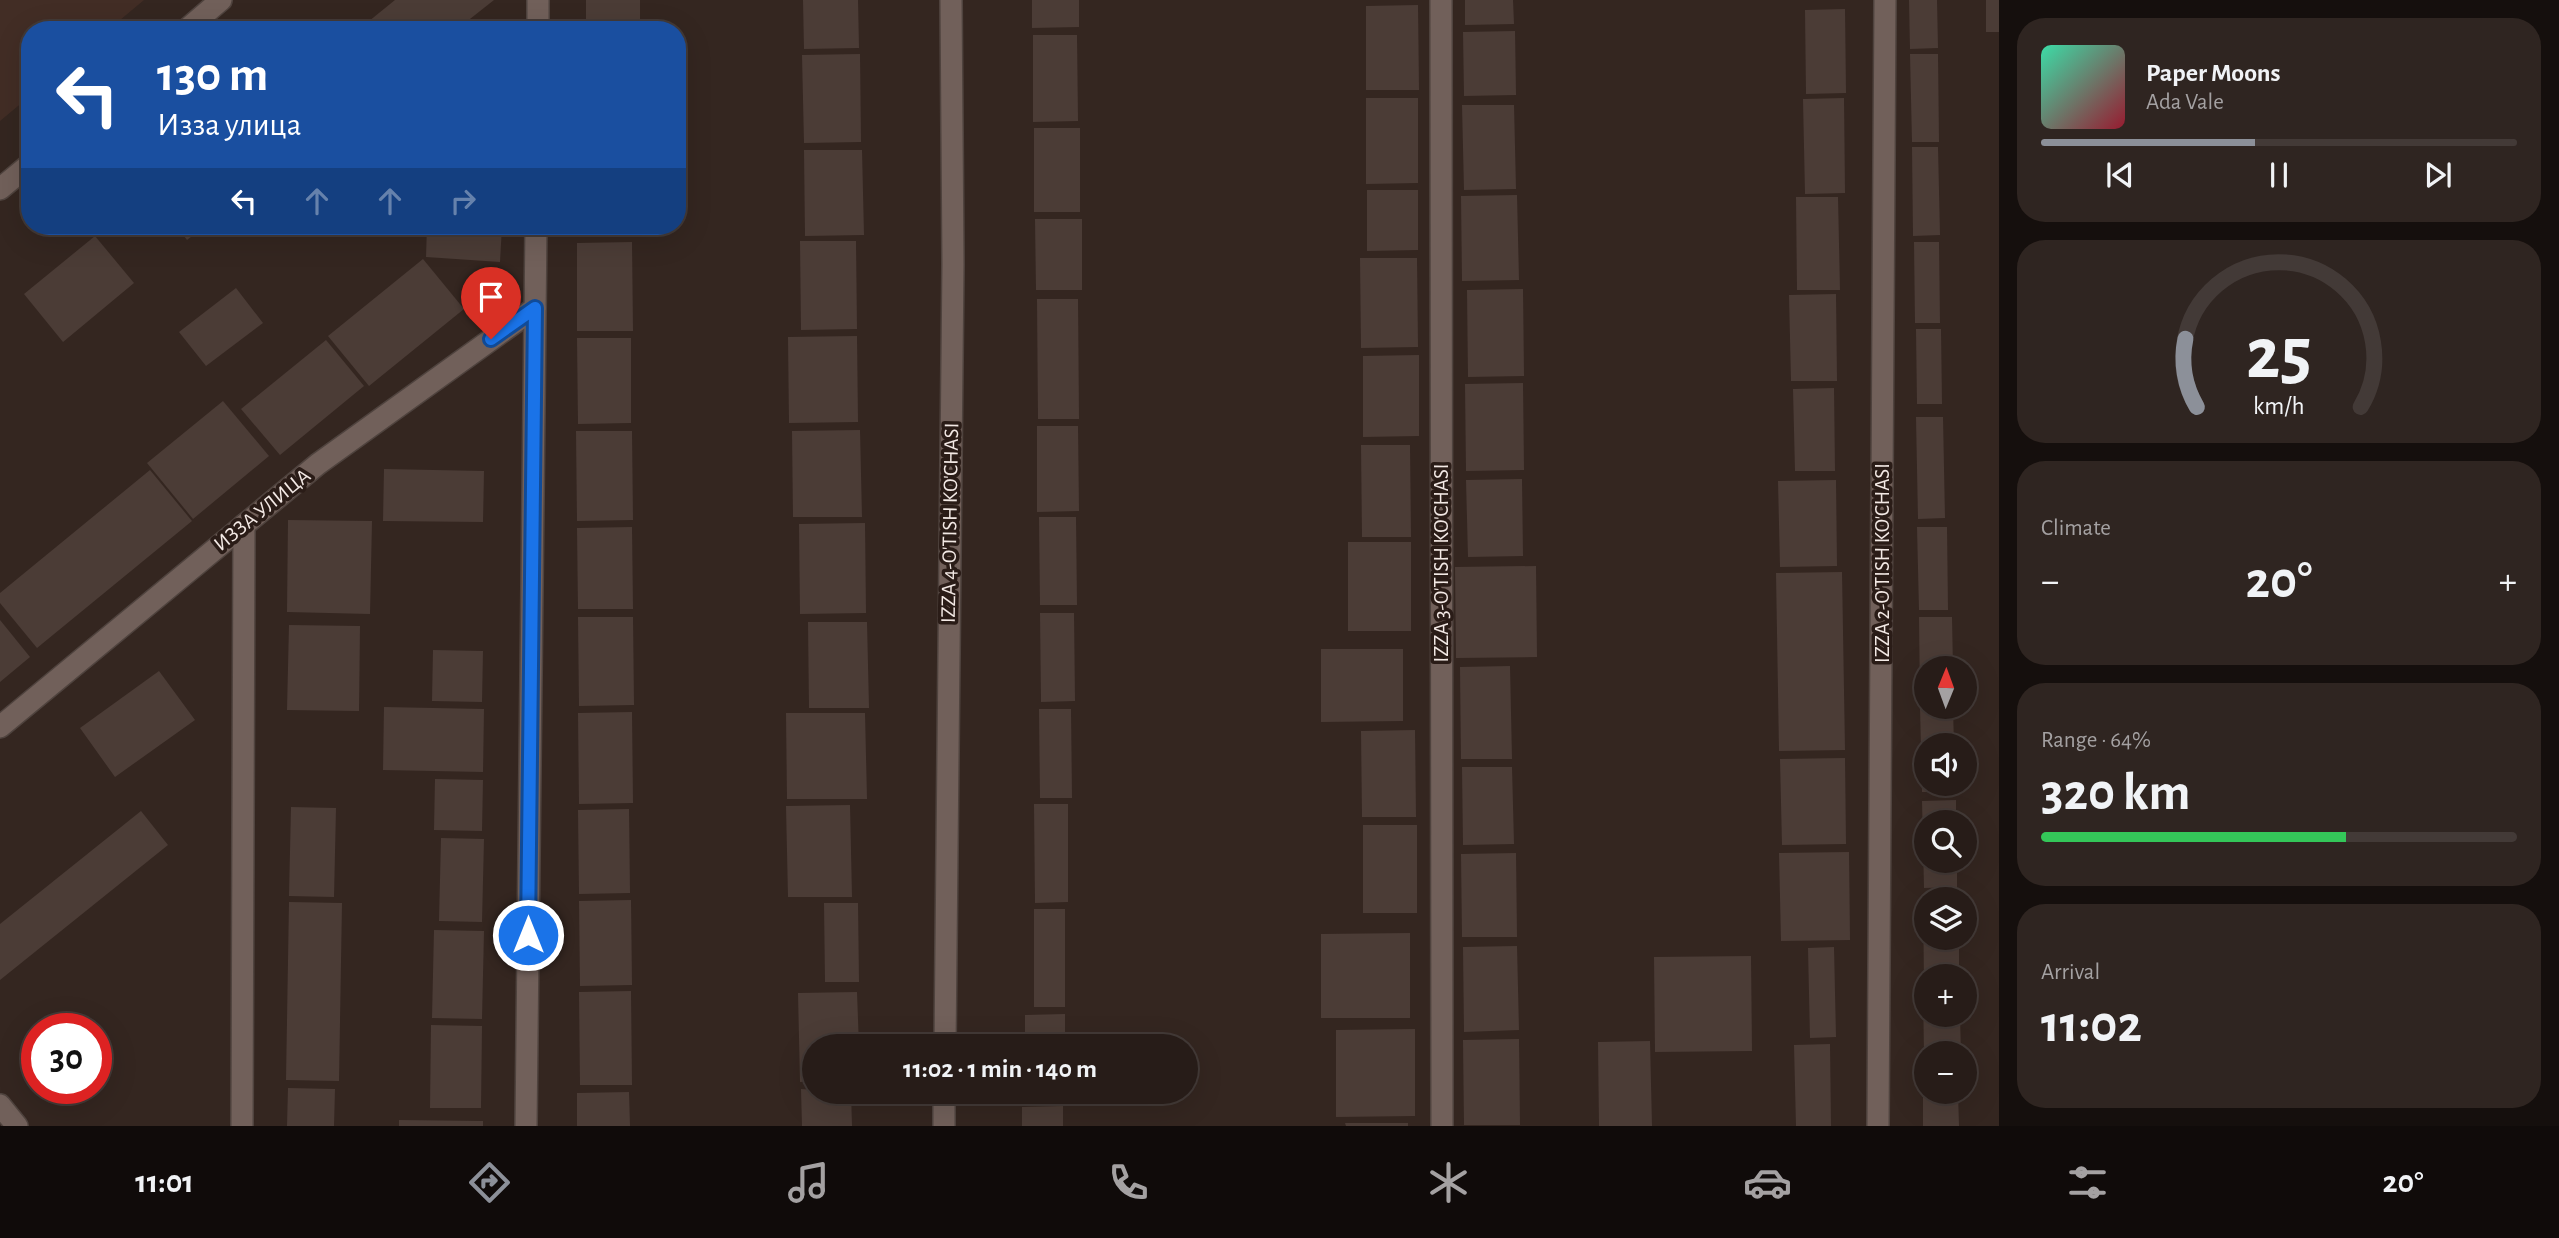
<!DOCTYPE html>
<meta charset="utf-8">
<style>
:root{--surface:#271c18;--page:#2f2521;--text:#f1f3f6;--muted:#a4a1a2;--line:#433a37;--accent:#8c9099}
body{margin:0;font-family:"Alegreya Sans",sans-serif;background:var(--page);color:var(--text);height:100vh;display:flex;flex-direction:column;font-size:26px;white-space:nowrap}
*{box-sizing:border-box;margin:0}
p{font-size:23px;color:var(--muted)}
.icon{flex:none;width:38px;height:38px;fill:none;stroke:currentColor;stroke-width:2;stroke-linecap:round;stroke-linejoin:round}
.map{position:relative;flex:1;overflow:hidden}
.sheet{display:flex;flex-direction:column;gap:18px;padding:18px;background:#150f0d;width:560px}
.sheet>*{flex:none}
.hud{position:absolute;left:21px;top:21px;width:665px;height:214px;border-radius:28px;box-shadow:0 7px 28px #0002,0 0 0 2px var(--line);background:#1a4fa0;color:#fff;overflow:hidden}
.needle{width:46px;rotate:1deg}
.tools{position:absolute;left:1914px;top:656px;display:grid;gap:14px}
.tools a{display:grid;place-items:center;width:63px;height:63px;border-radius:50%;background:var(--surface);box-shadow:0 7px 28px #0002,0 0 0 2px var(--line);font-size:35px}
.speed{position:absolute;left:21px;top:1013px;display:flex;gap:14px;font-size:35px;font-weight:700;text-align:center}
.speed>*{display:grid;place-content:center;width:91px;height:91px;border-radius:50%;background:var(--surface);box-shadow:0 7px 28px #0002,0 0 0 2px var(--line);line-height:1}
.speed .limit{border:10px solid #d22;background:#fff;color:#111}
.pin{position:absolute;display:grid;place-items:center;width:60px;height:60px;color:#fff;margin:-72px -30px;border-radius:50% 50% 50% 0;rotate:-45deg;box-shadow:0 0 7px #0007}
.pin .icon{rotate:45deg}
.me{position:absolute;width:77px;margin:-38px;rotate:0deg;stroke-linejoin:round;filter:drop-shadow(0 0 5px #0008)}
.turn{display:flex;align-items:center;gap:24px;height:147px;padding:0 21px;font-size:32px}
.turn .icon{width:91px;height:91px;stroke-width:2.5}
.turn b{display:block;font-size:49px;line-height:60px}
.lanes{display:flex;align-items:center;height:66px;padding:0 21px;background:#0003;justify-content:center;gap:35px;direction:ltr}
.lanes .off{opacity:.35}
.big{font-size:52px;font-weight:700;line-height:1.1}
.sheet .widget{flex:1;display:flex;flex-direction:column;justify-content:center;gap:10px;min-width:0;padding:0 24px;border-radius:28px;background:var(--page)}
.sheet .dial{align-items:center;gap:0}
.dial svg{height:182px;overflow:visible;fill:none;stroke:var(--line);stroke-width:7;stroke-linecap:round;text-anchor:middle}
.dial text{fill:var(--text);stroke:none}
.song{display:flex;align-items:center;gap:21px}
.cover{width:84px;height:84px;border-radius:10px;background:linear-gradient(135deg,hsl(160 70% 55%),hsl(350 70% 35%))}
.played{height:7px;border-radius:4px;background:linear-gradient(90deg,var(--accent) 45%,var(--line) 45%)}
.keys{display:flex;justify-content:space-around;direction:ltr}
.heat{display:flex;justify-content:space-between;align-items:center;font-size:38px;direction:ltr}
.charge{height:10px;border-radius:5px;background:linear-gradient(90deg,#34c759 64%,var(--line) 0)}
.trip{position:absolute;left:802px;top:1034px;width:396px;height:70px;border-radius:35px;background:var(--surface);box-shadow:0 7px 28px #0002,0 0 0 2px var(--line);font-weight:700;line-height:70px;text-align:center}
.tabs{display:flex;height:112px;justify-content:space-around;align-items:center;background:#100b0a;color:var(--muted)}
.tabs .icon{width:49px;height:49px}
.tabs .on{color:var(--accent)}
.tabs b{font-size:32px;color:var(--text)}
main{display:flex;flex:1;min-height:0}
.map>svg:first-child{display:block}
</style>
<main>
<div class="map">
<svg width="1999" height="1126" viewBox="0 0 1999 1126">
<rect width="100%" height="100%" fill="#342620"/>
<!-- built -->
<path fill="#422d25" d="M 0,0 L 144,0 L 108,30 L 30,30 L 30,96 L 0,121 Z"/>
<!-- building -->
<g fill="#4b3c36">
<path d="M 395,0 L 494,0 L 456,30 L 358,30 Z"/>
<rect x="586" y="0" width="54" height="30"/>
<path d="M 803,0 L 858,0 L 859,48 L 804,49 Z"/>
<path d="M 1032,0 L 1079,0 L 1079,27 L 1032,28 Z"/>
<path d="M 1465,0 L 1513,0 L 1514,24 L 1465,25 Z"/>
<path d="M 1909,0 L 1937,0 L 1938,48 L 1910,49 Z"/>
<rect x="1986" y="0" width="13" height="32"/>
<path d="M 1418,5 L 1419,90 L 1366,90 L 1366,6 Z"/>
<path d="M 1845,9 L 1846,93 L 1806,94 L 1805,10 Z"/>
<path d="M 1515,31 L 1516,95 L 1464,96 L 1463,32 Z"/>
<path d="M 1033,35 L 1077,35 L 1078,121 L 1033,122 Z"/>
<path d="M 860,54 L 861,142 L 804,143 L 802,55 Z"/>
<path d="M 1910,54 L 1938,54 L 1939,142 L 1912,142 Z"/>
<path d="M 1366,98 L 1418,98 L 1418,183 L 1366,184 Z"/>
<path d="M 1844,98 L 1845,193 L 1805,194 L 1803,99 Z"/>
<path d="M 1462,105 L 1514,105 L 1516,189 L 1464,190 Z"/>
<rect x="1034" y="128" width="46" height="84"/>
<path d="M 1912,147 L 1938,147 L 1940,235 L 1913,236 Z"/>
<path d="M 804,150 L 862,150 L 864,235 L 805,236 Z"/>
<path d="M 1367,190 L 1418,190 L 1418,250 L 1367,251 Z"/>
<path d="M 1517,195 L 1519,280 L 1462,281 L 1461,196 Z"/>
<path d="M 1796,197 L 1838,197 L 1840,290 L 1797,290 Z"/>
<path d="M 1035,219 L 1082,219 L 1082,290 L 1036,290 Z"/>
<path d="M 176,226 L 205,226 L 187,240 Z"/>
<path d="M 427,226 L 502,226 L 500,262 L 426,257 Z"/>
<path d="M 580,226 L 634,226 L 634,234 L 580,235 Z"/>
<path d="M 95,236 L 134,283 L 63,342 L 24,294 Z"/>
<path d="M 800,241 L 856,241 L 857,329 L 801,330 Z"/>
<path d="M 632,242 L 633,331 L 577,331 L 577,243 Z"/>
<path d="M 1914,242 L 1939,242 L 1940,323 L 1915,323 Z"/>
<path d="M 1360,258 L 1417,258 L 1418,347 L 1361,348 Z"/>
<path d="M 423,259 L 464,309 L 369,386 L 328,336 Z"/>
<path d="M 236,288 L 263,323 L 206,366 L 179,332 Z"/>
<path d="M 1523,289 L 1524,376 L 1468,377 L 1467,290 Z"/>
<path d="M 1836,294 L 1837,381 L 1791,381 L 1789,295 Z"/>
<path d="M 1037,299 L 1078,299 L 1079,419 L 1038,419 Z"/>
<path d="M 1916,329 L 1941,329 L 1942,404 L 1917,404 Z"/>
<path d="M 857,336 L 858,422 L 789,423 L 788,337 Z"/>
<path d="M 577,338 L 631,338 L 631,423 L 578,424 Z"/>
<path d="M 326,340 L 364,386 L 280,455 L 241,409 Z"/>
<path d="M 1419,355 L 1419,436 L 1363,437 L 1363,356 Z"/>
<path d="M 1523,383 L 1524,470 L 1466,471 L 1465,384 Z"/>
<path d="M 1834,388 L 1835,471 L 1795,471 L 1793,389 Z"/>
<path d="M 223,401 L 269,456 L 193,519 L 147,463 Z"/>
<path d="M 1916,417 L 1943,417 L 1945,518 L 1918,519 Z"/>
<path d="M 1037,426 L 1078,426 L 1079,511 L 1037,512 Z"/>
<path d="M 860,430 L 862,517 L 793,517 L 792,431 Z"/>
<path d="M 576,431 L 632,431 L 633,520 L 577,521 Z"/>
<path d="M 1361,445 L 1410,445 L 1411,537 L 1362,537 Z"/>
<path d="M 384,469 L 484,471 L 483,522 L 383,521 Z"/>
<path d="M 150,470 L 192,521 L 37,648 L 0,603 L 0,593 Z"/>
<path d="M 1522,479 L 1523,556 L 1468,557 L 1466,480 Z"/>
<path d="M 1836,480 L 1837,566 L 1780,567 L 1778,481 Z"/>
<path d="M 1039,517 L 1076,517 L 1077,605 L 1040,605 Z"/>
<path d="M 288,520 L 372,521 L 370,614 L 287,612 Z"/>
<path d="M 865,523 L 866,613 L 800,614 L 799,524 Z"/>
<path d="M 632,527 L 633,609 L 578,609 L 577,528 Z"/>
<path d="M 1917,527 L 1947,527 L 1948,610 L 1919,610 Z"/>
<rect x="1348" y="542" width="63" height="89"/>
<path d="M 1536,566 L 1537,657 L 1456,658 L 1455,567 Z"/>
<path d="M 1842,572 L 1845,750 L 1779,751 L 1776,573 Z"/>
<path d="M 1040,613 L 1074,613 L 1075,701 L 1041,702 Z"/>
<path d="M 578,617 L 633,617 L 634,705 L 579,706 Z"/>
<path d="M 1919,617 L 1952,617 L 1953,668 L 1927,668 L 1927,701 L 1920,701 Z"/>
<path d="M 0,620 L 30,657 L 0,682 Z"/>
<path d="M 808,622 L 867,622 L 869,708 L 809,708 Z"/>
<path d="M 289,625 L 360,626 L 359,711 L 287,710 Z"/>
<path d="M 1321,649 L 1403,649 L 1403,721 L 1321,722 Z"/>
<path d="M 433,650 L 483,651 L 482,702 L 432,701 Z"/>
<path d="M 1510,666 L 1512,759 L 1461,759 L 1460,667 Z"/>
<path d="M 159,671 L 195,720 L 115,777 L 80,728 Z"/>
<path d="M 384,707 L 484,709 L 483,772 L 383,770 Z"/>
<path d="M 1920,707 L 1953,707 L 1954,746 L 1927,746 L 1927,784 L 1954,784 L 1954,792 L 1922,792 Z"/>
<path d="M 1039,709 L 1071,709 L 1072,798 L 1040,798 Z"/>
<path d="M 632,712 L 633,803 L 579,804 L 578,713 Z"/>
<path d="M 786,713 L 865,713 L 867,799 L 787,799 Z"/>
<path d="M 1415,730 L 1416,817 L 1362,817 L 1361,731 Z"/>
<path d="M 1845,758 L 1846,844 L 1782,845 L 1780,759 Z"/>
<path d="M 1462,767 L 1512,767 L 1514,844 L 1463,845 Z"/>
<path d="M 435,779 L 483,780 L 482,831 L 434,830 Z"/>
<path d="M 1956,800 L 1956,822 L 1927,822 L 1927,861 L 1957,861 L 1957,887 L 1924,888 L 1922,801 Z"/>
<path d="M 1034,804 L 1068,804 L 1068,902 L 1035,903 Z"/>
<path d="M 850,805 L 852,897 L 788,897 L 786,806 Z"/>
<path d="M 291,807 L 336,808 L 334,897 L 289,896 Z"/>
<path d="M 629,809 L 630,893 L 579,894 L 578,810 Z"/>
<path d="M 141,811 L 168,845 L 0,980 L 0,924 Z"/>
<rect x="1363" y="825" width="54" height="88"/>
<path d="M 441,838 L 484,839 L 482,922 L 439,921 Z"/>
<path d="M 1849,852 L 1850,940 L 1781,941 L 1779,853 Z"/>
<path d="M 1516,853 L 1517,937 L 1462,937 L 1461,854 Z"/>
<path d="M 1923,894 L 1958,894 L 1958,900 L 1927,900 L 1927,938 L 1959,938 L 1959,976 L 1927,976 L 1927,985 L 1924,985 Z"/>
<path d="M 631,900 L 632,985 L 580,986 L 579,901 Z"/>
<path d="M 289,902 L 342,903 L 339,1081 L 286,1080 Z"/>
<path d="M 824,903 L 858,903 L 859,982 L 825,982 Z"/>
<rect x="1034" y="909" width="31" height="98"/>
<path d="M 434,930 L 484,931 L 482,1019 L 432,1018 Z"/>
<path d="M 1410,933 L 1410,1018 L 1321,1018 L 1321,934 Z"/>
<path d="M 1517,946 L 1519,1030 L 1464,1032 L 1463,947 Z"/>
<path d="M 1834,947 L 1836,1037 L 1810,1038 L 1808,948 Z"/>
<path d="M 1751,956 L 1752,1051 L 1655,1052 L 1654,957 Z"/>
<path d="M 631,991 L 632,1085 L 580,1085 L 579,992 Z"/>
<path d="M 1923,991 L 1927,991 L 1927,1015 L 1960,1015 L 1961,1054 L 1924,1054 Z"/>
<path d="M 857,992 L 859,1046 L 814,1046 L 814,1081 L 800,1082 L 798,993 Z"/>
<path d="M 1065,1014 L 1065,1046 L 1025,1046 L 1025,1015 Z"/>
<path d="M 431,1025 L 482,1026 L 481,1108 L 430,1108 Z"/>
<path d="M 1415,1029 L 1415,1116 L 1336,1117 L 1336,1030 Z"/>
<path d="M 1519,1039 L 1520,1125 L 1464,1125 L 1463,1040 Z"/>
<path d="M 1650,1041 L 1652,1126 L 1599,1126 L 1598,1042 Z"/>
<path d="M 1830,1044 L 1831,1126 L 1796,1126 L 1794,1045 Z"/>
<path d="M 288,1088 L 335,1089 L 334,1126 L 287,1126 Z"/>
<path d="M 801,1089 L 851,1092 L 852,1126 L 802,1126 Z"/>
<path d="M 629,1092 L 630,1126 L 577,1126 L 577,1093 Z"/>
<path d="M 1025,1092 L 1065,1092 L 1065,1099 L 1025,1100 Z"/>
<path d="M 1923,1093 L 1958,1093 L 1959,1126 L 1923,1126 Z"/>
<path d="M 1063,1106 L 1063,1126 L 1022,1126 L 1022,1107 Z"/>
<path d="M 399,1120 L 483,1121 L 483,1126 L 399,1126 Z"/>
<path d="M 1345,1123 L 1408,1123 L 1408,1126 L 1346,1126 Z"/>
</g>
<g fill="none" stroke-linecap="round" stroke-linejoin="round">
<!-- street casing -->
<g stroke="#4f433e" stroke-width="24">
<g id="street">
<path d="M 1441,0 L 1442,1126"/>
<path d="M 538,30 L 538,0"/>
<path d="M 0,727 L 318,464 L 535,308"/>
<path d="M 945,1046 L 953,264 L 951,0"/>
<path d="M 0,1105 L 17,1126"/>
<path d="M 242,1126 L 244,525"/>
<path d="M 526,1126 L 536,226"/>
<path d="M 944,1126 L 944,1092"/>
<path d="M 1878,1126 L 1885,0"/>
</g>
</g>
<!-- secondary casing -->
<g stroke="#4f433e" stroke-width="24">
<g id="secondary">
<path d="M 186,30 L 221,0"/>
<path d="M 0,189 L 30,164"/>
</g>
</g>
<!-- street -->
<use href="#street" stroke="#71605a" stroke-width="21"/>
<!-- secondary -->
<use href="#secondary" stroke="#71605a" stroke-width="21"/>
</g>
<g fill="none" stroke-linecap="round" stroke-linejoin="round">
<!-- route casing -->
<g stroke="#114b97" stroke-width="18">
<path id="route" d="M 491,339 L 535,308 L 528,935"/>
</g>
<!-- route -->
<use href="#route" stroke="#1a73e8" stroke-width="12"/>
</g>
<g text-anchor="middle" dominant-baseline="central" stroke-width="7" stroke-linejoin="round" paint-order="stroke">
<!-- street labels -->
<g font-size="21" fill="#f3e9e5" stroke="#2a1c17">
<text transform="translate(262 510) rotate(-39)">ИЗЗА УЛИЦА</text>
<text transform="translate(950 523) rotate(-89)">IZZA 4-O'TISH KO'CHASI</text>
<text transform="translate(1441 563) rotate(-90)">IZZA 3-O'TISH KO'CHASI</text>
<text transform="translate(1882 563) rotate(-90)">IZZA 2-O'TISH KO'CHASI</text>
</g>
</g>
</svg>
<div class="tools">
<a><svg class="needle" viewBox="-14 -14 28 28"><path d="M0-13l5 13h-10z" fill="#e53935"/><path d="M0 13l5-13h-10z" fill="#a4a1a2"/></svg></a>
<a><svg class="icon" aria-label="sound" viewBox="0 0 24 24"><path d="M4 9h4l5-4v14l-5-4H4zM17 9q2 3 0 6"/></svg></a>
<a><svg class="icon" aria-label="search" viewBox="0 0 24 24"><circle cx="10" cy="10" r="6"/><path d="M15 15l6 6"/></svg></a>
<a><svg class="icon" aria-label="layers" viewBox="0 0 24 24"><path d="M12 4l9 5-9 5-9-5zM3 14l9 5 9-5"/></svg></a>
<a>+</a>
<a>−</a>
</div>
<div class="speed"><div class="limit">30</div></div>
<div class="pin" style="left:491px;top:339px;background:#d93025"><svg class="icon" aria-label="arrive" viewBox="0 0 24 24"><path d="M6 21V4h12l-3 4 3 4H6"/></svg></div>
<svg class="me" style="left:528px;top:935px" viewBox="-20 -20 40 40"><circle r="17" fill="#1a73e8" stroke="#fff" stroke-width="3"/><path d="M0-11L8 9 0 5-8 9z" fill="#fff"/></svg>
<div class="trip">11:02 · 1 min · 140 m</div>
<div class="hud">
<div class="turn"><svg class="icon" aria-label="left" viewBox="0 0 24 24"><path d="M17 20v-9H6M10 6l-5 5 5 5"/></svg><div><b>130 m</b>Изза улица</div></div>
<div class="lanes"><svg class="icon" aria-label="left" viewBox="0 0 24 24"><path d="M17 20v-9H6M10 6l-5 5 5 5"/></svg><svg class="icon off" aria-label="ahead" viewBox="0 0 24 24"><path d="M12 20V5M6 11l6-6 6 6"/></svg><svg class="icon off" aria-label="ahead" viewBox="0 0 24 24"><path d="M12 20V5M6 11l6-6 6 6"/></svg><svg class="icon off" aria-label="right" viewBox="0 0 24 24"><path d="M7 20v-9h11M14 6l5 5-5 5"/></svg></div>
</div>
</div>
<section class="sheet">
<div class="widget">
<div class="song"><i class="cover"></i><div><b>Paper Moons</b><p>Ada Vale</p></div></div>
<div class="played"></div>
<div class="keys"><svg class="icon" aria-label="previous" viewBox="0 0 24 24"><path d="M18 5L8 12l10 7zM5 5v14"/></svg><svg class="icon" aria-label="pause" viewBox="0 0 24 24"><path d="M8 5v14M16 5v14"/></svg><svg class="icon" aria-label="next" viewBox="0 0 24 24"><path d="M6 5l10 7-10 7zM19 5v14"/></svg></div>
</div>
<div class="widget dial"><svg viewBox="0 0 100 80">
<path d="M14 69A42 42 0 1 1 86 69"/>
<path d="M14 69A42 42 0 0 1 9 39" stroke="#8c9099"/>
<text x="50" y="56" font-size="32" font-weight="700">25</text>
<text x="50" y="72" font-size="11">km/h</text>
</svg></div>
<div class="widget"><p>Climate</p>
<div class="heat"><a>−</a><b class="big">20°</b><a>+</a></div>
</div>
<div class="widget"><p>Range · 64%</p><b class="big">320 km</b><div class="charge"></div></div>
<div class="widget"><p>Arrival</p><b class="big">11:02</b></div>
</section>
</main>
<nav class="tabs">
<b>11:01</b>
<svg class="icon on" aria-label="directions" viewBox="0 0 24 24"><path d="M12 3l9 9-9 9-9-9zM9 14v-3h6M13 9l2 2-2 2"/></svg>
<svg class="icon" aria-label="music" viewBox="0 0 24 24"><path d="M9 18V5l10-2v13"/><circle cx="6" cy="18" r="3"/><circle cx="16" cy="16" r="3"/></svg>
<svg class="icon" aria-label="phone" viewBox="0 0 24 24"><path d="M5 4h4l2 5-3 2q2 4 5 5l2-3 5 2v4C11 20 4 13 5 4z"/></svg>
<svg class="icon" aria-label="climate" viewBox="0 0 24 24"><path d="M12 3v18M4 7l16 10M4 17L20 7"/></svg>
<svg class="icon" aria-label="car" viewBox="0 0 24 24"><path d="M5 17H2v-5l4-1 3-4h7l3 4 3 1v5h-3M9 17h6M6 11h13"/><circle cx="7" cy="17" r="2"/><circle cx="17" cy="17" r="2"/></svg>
<svg class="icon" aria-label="filters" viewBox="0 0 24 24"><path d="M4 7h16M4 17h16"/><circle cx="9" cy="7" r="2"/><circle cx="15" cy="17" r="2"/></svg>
<b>20°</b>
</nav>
